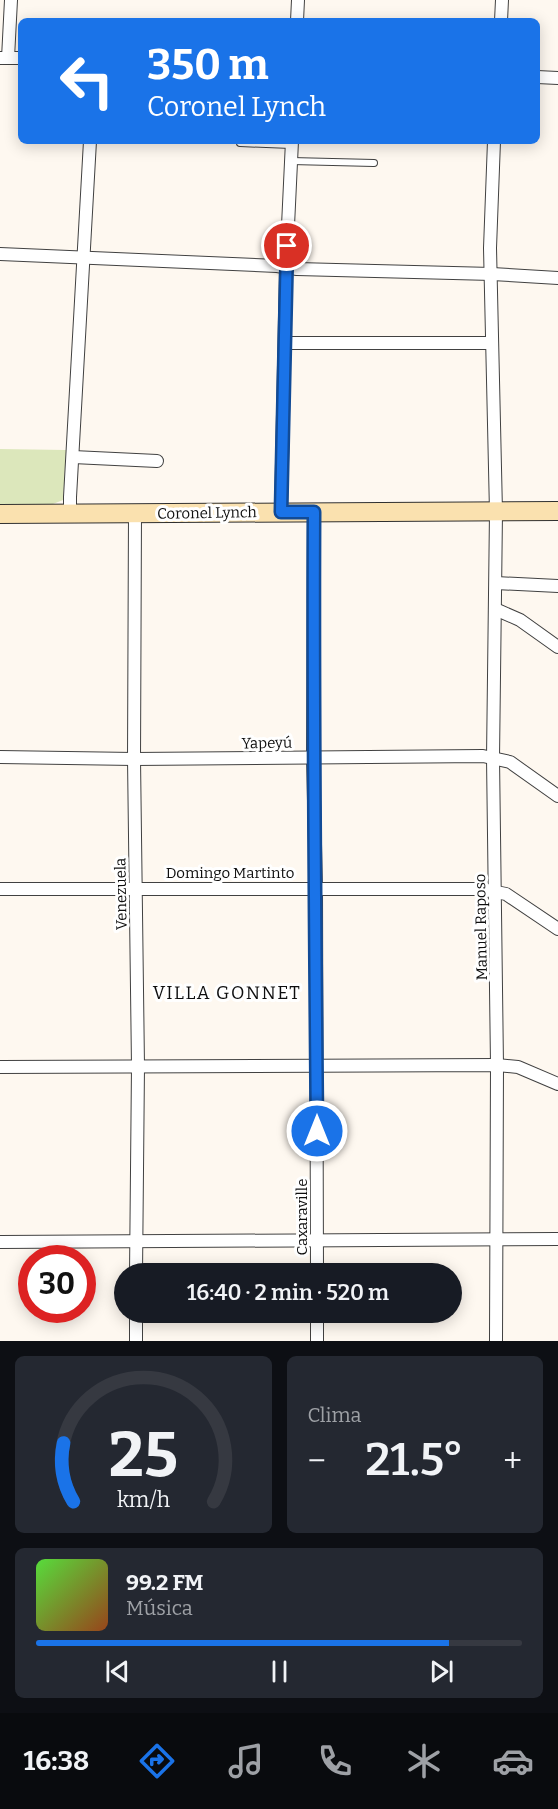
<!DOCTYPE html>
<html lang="es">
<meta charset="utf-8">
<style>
:root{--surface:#171b24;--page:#242831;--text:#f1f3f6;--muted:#9ea1a6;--line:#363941;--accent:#1a73e8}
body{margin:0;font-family:Bitter,serif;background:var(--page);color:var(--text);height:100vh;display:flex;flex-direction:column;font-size:22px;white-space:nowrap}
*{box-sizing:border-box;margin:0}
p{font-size:20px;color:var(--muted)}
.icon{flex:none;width:33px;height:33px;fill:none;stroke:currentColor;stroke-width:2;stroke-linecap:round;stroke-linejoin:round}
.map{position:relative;height:1341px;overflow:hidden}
.drawer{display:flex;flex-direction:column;gap:15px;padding:15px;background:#0d0f14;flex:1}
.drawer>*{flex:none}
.top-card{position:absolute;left:18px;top:18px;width:522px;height:126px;border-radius:9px;box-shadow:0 3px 15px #0003;background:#1a73e8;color:#fff;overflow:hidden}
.speed{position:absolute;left:18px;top:1245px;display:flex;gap:12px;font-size:30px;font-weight:700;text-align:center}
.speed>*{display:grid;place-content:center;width:78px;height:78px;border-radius:50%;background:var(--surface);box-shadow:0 3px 15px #0003;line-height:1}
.speed .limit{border:9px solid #d22;background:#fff;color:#111}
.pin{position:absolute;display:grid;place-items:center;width:51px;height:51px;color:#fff;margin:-26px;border:3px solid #fff;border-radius:50%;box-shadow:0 2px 6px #0007}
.me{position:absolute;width:66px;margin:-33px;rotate:0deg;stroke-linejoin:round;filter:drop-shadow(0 0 4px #0008)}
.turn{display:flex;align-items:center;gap:21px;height:126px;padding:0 30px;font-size:27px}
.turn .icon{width:78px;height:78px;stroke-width:2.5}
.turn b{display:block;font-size:42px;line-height:51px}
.big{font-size:45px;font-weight:600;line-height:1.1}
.drawer .tile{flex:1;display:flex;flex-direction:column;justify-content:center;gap:9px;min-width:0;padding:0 21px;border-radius:9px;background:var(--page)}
.drawer .dial{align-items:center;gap:0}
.dial svg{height:156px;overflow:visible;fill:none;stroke:var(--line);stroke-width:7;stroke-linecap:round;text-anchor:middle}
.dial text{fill:var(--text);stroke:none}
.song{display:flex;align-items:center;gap:18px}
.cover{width:72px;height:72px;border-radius:9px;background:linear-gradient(135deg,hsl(110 70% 55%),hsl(20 70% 35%))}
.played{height:6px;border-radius:3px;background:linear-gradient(90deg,var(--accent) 85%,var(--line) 85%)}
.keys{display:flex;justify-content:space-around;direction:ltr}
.heat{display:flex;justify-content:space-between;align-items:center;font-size:33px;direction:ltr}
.drawer .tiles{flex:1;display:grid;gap:15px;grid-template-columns:1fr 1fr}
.tile:last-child{grid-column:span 2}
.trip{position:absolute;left:114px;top:1263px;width:348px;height:60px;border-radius:30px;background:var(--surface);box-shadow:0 3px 15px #0003;font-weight:600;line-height:60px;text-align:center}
.tabs{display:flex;height:96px;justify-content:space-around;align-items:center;background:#090b0e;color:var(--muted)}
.tabs .icon{width:42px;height:42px}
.tabs .active{color:var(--accent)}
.tabs b{font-size:27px;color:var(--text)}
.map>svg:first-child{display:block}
</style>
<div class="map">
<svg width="558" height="1341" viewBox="0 0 558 1341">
<rect width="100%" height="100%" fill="#fef8f0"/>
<!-- green -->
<path fill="#dce7bb" d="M 0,449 L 66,450 L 63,500 L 53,504 L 0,505 Z"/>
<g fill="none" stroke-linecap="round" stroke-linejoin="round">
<!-- service casing -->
<g stroke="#414141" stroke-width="8">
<g id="service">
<path d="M 240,143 L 291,145"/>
<path d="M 291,161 L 374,163"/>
</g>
</g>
<!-- minor casing -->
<g stroke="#414141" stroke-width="14">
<g id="minor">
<path d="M 297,21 L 298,0"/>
<path d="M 501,21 L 502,0"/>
<path d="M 1,58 L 21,58"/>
<path d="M 8,58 L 11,0"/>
<path d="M 537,77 L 558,78"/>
<path d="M 494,141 L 490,248 L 496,512 L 493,758 L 497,1065 L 496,1341"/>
<path d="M 0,254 L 277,266 L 297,269 L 492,274 L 558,278"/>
<path d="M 285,343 L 492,343"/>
<path d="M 73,457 L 157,461"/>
<path d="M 281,512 L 286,268 L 292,141"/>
<path d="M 314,512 L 313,757 L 316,888 L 317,1274"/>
<path d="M 70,513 L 70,497 L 90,141"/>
<path d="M 135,513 L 134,759 L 138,1066 L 136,1274"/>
<path d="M 496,583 L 558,586"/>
<path d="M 495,609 L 520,620 L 558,647"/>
<path d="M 0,757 L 134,759 L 483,756 L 510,762 L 558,796"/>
<path d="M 0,889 L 481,889 L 506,894 L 558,929"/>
<path d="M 0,1067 L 497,1065 L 518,1067 L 558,1084"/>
<path d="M 0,1242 L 558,1239"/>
<path d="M 136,1312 L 136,1341"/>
<path d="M 317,1341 L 317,1312"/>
</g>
</g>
<!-- secondary casing -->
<g stroke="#303030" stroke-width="20">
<path id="secondary" d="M 0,514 L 558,511"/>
</g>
<!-- service -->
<use href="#service" stroke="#fff" stroke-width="6"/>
<!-- minor -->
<use href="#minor" stroke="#fff" stroke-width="12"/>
<!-- secondary -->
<use href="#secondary" stroke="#fae1af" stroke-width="18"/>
</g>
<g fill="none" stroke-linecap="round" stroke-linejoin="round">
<!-- route casing -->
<g stroke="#114b97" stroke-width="15">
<path id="route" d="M 287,246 L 281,512 L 314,512 C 313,718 315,925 317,1131"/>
</g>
<!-- route -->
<use href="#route" stroke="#1a73e8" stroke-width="10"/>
</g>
<g text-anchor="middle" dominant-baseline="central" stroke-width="6" stroke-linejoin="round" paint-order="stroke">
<!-- street labels -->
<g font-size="15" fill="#0e0e0e" stroke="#fff">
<text transform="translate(207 513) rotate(-1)">Coronel Lynch</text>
<text transform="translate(267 743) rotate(-1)">Yapeyú</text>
<text x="230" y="873">Domingo Martinto</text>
<text transform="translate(121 894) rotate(-91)">Venezuela</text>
<text transform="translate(481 927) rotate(-91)">Manuel Raposo</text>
<text transform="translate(302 1217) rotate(-90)">Caxaraville</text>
</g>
<!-- quarter labels -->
<g font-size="18" letter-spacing="1.5" fill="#0e0e0e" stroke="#fff">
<text x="227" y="993">VILLA GONNET</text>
</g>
</g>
</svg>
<div class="speed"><div class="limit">30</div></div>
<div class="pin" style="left:287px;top:246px;background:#d93025"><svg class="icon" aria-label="arrive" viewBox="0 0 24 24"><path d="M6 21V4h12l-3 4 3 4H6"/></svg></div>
<svg class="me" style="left:317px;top:1131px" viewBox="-20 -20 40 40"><circle r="17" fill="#1a73e8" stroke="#fff" stroke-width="3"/><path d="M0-11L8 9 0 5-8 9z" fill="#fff"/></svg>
<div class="trip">16:40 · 2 min · 520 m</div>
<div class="top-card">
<div class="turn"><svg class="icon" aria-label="left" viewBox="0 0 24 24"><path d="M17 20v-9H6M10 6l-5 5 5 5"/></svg><div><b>350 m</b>Coronel Lynch</div></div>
</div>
</div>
<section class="drawer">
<div class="tiles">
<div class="tile dial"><svg viewBox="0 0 100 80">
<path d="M14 69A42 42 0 1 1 86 69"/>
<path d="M14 69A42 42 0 0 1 9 39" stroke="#1a73e8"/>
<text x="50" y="56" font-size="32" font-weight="700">25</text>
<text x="50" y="72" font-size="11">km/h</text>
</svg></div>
<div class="tile"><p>Clima</p>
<div class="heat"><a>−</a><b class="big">21.5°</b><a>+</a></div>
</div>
<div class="tile">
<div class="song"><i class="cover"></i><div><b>99.2 FM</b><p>Música</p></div></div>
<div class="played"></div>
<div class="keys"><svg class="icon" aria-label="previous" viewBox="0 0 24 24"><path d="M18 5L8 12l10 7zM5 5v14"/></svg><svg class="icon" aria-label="pause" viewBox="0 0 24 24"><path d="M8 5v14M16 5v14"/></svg><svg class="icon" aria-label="next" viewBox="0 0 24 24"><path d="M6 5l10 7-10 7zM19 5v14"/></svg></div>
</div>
</div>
</section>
<nav class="tabs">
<b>16:38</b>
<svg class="icon active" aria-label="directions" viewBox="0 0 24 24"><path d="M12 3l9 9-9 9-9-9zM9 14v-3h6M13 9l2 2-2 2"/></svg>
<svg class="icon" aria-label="music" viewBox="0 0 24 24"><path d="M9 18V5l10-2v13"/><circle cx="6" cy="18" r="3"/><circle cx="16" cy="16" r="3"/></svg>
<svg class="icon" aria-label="phone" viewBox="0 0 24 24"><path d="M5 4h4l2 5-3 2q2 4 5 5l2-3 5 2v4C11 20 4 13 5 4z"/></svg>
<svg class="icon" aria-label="climate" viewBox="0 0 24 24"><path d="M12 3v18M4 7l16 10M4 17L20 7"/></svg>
<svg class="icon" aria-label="car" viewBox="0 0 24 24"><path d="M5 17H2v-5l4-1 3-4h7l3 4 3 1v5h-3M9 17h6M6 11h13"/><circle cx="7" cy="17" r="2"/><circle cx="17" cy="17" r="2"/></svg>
</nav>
